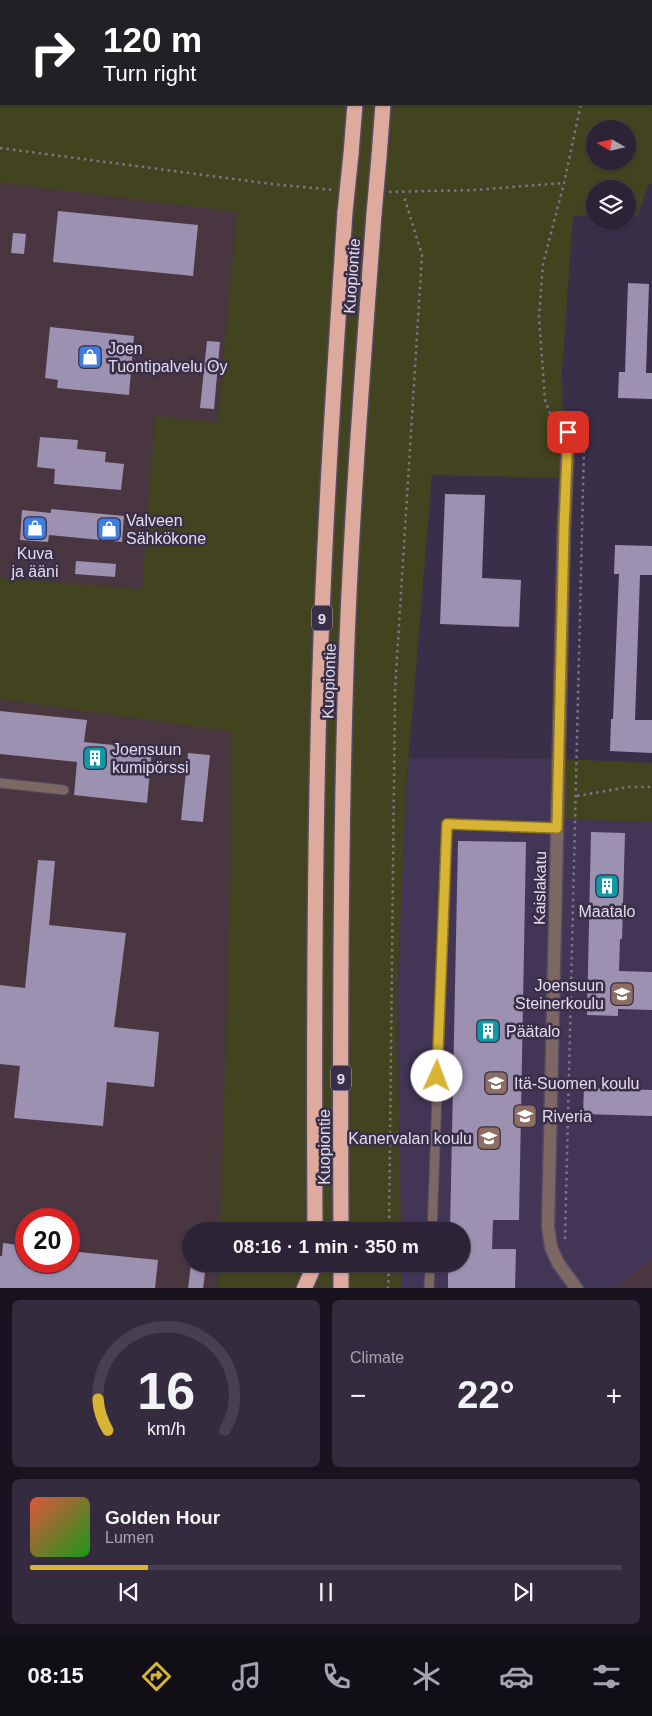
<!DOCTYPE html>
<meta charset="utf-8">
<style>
:root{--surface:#2c2337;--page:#342b3f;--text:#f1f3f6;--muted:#a6a4ad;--line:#484052;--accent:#d8b434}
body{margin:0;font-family:Helvetica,sans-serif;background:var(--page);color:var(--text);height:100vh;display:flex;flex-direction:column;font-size:19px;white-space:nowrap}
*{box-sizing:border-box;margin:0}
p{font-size:16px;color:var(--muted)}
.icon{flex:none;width:28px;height:28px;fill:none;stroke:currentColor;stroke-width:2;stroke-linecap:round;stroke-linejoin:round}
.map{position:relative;height:1288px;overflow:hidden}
.details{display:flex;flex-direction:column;gap:12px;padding:12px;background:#18131e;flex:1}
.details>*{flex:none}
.guide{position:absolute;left:0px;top:0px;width:652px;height:105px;box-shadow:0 1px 4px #0004,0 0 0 1px var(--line);background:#202124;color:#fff;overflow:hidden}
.needle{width:32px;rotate:279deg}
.tools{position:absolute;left:586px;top:120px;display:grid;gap:10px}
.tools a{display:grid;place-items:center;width:50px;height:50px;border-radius:50%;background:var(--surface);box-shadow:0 1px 4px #0004,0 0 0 1px var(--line);font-size:25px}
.speed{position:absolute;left:15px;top:1208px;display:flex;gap:10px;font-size:25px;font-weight:700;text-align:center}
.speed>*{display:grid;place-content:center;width:65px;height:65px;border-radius:50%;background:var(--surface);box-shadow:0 1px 4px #0004,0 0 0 1px var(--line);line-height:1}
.speed .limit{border:8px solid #d22;background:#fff;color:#111}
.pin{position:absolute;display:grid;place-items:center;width:42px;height:42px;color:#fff;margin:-21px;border-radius:10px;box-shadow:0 2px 8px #0006}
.me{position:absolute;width:55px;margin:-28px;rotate:2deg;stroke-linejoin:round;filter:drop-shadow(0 0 4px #0008)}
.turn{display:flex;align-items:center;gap:18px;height:105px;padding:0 20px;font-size:22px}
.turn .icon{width:65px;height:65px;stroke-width:2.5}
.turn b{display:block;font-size:35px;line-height:42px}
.big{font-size:38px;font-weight:600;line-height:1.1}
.details .widget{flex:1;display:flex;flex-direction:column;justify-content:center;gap:8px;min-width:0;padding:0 18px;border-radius:8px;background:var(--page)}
.details .dial{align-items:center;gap:0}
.dial svg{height:130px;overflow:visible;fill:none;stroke:var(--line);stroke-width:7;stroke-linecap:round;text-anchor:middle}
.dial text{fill:var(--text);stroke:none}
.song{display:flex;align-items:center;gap:15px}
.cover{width:60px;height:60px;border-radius:8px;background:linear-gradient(135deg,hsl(10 70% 55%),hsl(120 70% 35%))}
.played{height:5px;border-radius:2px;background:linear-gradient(90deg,var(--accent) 20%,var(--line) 20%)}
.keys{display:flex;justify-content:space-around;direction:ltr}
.heat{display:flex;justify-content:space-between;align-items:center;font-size:28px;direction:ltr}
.details .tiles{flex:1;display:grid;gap:12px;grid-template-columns:1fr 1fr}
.widget:last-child{grid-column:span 2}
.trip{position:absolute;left:182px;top:1222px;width:288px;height:50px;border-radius:25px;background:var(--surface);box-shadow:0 1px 4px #0004,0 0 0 1px var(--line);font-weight:600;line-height:50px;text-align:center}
.tabs{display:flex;height:80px;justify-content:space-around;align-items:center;background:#120e16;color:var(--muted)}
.tabs .icon{width:35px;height:35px}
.tabs .active{color:var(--accent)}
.tabs b{font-size:22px;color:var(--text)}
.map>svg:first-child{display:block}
</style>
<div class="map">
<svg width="652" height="1289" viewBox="0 0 652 1289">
<rect width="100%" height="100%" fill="#3a2f49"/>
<!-- commercial -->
<g fill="#493640" fill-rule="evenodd">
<path d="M 0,0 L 218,0 L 1,1 L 1,49 Z"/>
<path d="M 0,183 L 237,212 L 217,424 L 155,416 L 142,589 L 0,578 Z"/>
<path d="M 0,699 L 232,732 L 232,831 L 220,1231 L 191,1231 L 191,1264 L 219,1264 L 218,1288 L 0,1289 ZM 26,1219 L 69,1219 L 69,1261 L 26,1261 Z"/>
<path d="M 652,1258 L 652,1288 L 616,1288 Z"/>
</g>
<!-- built -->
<path fill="#423556" d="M 409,758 L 559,759 L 558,819 L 652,822 L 652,1258 L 616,1288 L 402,1288 L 401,1264 L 461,1264 L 461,1231 L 401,1231 L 397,1000 L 406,789 Z"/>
<!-- green -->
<g fill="#42441f" fill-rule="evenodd">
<path d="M 218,0 L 652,0 L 652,184 L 648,184 L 638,216 L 628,216 L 628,189 L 595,189 L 595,216 L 573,216 L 562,371 L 564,478 L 432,475 L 406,789 L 397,1000 L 401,1231 L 220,1231 L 232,831 L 232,732 L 0,699 L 0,578 L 142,589 L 155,416 L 217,423 L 237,212 L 0,183 L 0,48 L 1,104 L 651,104 L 651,1 L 218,1 ZM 595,129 L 628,129 L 628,161 L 595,161 Z"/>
<path d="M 559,759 L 652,763 L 652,822 L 558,819 Z"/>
<path d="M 219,1264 L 401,1264 L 402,1288 L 218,1289 Z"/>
</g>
<!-- building -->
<g fill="#9d91b1">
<path d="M 58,211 L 198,225 L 193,276 L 53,262 Z"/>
<path d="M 13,233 L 26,234 L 24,254 L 11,253 Z"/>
<path d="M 628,283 L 649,284 L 646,373 L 652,373 L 652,399 L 618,398 L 619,372 L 625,372 Z"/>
<path d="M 50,327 L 134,336 L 129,395 L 57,388 L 58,380 L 45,378 Z"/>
<path d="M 207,341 L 220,342 L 214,409 L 200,408 Z"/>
<path d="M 40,437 L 78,440 L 77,449 L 106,452 L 105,462 L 124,464 L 121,490 L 54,484 L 55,469 L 37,467 Z"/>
<path d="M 445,494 L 485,495 L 482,578 L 521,580 L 519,627 L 440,624 Z"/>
<path d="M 51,509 L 124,516 L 122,542 L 49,535 L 48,542 L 20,540 L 22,510 L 51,513 Z"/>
<path d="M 615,545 L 652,546 L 652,575 L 640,575 L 635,720 L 652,720 L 652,753 L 610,751 L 611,719 L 613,719 L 619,574 L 614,574 Z"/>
<path d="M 76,561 L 116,564 L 115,577 L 75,574 Z"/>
<path d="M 0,711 L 87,720 L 84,742 L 152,749 L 147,803 L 74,795 L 77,762 L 0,754 Z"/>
<path d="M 188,753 L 210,755 L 203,822 L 181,820 Z"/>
<path d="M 591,832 L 625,833 L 622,939 L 620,939 L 619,971 L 652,972 L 652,1010 L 618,1009 L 618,1016 L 587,1015 Z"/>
<path d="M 458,841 L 526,842 L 519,1220 L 493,1220 L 492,1249 L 516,1249 L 515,1289 L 448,1289 L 448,1264 L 461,1264 L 461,1231 L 450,1231 Z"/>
<path d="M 38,860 L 55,861 L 49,925 L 126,933 L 114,1027 L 159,1032 L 154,1087 L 107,1082 L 103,1126 L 14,1118 L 20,1066 L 0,1064 L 0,985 L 25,988 Z"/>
<path d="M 584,1088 L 652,1090 L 652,1116 L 583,1114 Z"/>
<path d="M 3,1243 L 26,1246 L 26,1261 L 69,1261 L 69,1251 L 158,1260 L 155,1289 L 0,1289 L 0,1256 L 2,1256 Z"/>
<path d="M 191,1264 L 206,1264 L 203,1289 L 188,1289 Z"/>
</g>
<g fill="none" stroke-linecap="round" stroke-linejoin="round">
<!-- lane casing -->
<g stroke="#554b63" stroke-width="11">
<g id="lane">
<path d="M 0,783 L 64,790"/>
<path d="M 432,1231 L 447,824 L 557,828"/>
<path d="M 429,1289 L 430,1264"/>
</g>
</g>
<!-- street casing -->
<g stroke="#554b63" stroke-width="15">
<path id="street" d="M 569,420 L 564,528 L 548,1227 L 551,1247 L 558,1263 L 577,1289"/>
</g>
<!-- secondary casing -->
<g stroke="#554b63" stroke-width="15">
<path id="secondary" d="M 0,10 L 1,0"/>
</g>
<!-- highway casing -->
<g stroke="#554b63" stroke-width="18">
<g id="highway">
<path d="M 363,1 L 363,0"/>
<path d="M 390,1 L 390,0"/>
<path d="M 351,154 L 355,104"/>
<path d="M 379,157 L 383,104"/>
<path d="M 315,1231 C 314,1043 314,855 320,668 C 325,516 335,364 345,212"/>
<path d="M 341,1231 C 340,1044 340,856 346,669 C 351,517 363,366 374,214"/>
<path d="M 341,1264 L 341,1289"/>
<path d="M 304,1289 L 315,1264"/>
</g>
</g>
<!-- path -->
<g stroke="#7d748a" stroke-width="2.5" stroke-dasharray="2.5 4" stroke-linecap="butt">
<path d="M 593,0 L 593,1"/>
<path d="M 612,0 L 612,1"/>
<path d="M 651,34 L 652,34"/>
<path d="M 651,53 L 652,54"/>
<path d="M 0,148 L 272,184 L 333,190"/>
<path d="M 389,192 L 475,190 L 564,183"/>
<path d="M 555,426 L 545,400 L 539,317 L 543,264 L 564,183 L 581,104"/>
<path d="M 577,796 L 628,787 L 652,787"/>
<path d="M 389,1231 L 395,690 L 422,255 L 404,196"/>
<path d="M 565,1239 L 584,447 L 580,446"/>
<path d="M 388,1289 L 389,1264"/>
</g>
<!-- lane -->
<use href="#lane" stroke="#7c6762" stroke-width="9"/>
<!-- street -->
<use href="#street" stroke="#7c6762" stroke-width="12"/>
<!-- secondary -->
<use href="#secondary" stroke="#a4827a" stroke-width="12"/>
<!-- highway -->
<use href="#highway" stroke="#deaa9d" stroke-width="15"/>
<!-- highway-bridge casing -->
<g stroke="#554b63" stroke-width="18" stroke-linecap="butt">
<g id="highway-bridge">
<path d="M 345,212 L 351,154"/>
<path d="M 374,214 L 379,157"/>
</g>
</g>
<!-- highway-bridge -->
<use href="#highway-bridge" stroke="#deaa9d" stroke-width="15"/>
</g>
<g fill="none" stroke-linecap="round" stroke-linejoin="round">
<!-- route casing -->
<g stroke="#8c7522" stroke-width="12">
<path id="route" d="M 437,1076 L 447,824 L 557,828 L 564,528 L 568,432"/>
</g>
<!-- route -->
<use href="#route" stroke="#d8b434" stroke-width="9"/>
</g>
<!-- icons -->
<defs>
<g id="shop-square" transform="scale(1.25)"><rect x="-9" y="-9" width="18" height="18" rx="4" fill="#3f7fe0" stroke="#3a2f49"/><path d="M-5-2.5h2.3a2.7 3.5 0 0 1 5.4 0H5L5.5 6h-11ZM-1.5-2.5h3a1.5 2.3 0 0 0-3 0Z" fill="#fff"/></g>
<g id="building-square" transform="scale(1.25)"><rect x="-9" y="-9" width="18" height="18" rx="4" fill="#0f9aa8" stroke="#3a2f49"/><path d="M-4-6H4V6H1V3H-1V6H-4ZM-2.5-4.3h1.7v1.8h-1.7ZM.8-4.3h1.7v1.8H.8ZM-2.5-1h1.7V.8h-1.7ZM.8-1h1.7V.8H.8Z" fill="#fff"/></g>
<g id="school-square" transform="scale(1.25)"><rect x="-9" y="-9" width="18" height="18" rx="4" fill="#8d6e63" stroke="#3a2f49"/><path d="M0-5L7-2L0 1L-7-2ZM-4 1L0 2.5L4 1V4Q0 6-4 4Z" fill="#fff"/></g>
</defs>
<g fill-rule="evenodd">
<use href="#shop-square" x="90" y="357"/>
<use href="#shop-square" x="35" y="528"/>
<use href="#shop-square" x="109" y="529"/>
<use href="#building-square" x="95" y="758"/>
<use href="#building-square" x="607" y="886"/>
<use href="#school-square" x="622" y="994"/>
<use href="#building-square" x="488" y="1031"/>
<use href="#school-square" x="496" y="1083"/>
<use href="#school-square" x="525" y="1116"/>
<use href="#school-square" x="489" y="1138"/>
</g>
<g text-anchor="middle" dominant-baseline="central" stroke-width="5" stroke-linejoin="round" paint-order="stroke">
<!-- shield labels -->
<g fill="#3a2f49" stroke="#b0a7bb" stroke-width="1">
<rect x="312" y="605.5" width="20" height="25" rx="4"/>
<rect x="331" y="1065.5" width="20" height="25" rx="4"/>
</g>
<g font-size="15" font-weight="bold" fill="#e2dbec">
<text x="322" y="618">9</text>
<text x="341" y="1078">9</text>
</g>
<!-- street labels -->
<g font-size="16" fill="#e2dbec" stroke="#3a2f49">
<text transform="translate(352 276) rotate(-86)">Kuopiontie</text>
<text transform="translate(329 681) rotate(-88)">Kuopiontie</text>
<text transform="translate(540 888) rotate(-89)">Kaislakatu</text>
<text transform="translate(324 1147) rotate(-90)">Kuopiontie</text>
</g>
<!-- poi labels -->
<g font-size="16" fill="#e2dbec" stroke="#3a2f49" text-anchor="start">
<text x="108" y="348">Joen<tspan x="108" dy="18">Tuontipalvelu Oy</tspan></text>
<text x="126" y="520">Valveen<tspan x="126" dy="18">Sähkökone</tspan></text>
<text x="35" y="553" text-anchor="middle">Kuva<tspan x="35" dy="18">ja ääni</tspan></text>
<text x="112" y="749">Joensuun<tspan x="112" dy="18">kumipörssi</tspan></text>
<text x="607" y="911" text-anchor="middle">Maatalo</text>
<text x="604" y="985" text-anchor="end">Joensuun<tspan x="604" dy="18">Steinerkoulu</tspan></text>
<text x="506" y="1031">Päätalo</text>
<text x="514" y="1083">Itä-Suomen koulu</text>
<text x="542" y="1116">Riveria</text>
<text x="472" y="1138" text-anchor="end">Kanervalan koulu</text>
</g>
</g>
</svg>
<div class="tools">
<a><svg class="needle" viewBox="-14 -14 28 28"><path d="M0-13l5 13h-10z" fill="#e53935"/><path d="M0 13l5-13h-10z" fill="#a6a4ad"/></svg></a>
<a><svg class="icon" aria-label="layers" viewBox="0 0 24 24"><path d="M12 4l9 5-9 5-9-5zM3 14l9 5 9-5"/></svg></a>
</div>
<div class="speed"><div class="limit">20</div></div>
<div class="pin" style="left:568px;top:432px;background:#d93025"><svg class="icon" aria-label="arrive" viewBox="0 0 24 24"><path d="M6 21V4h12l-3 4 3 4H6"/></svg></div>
<svg class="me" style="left:437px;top:1076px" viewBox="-20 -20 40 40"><circle r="19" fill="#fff"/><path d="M0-13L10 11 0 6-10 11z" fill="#d8b434"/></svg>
<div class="trip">08:16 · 1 min · 350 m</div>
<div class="guide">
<div class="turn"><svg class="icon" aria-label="right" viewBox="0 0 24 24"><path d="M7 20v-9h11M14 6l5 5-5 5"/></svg><div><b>120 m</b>Turn right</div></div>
</div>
</div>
<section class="details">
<div class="tiles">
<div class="widget dial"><svg viewBox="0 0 100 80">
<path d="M14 69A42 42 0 1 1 86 69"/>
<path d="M14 69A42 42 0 0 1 8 50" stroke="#d8b434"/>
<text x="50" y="56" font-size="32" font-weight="700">16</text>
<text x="50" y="72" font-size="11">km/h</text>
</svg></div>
<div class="widget"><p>Climate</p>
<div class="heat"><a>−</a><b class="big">22°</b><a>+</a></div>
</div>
<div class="widget">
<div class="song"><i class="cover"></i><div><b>Golden Hour</b><p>Lumen</p></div></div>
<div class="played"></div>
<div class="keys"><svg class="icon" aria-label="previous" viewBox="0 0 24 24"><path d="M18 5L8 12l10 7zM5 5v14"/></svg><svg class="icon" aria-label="pause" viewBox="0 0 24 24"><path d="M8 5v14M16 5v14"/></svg><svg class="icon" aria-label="next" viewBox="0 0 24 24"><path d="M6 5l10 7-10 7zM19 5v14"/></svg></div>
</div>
</div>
</section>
<nav class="tabs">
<b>08:15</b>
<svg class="icon active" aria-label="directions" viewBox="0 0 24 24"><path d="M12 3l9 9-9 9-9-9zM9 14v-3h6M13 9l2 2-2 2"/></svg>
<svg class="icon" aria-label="music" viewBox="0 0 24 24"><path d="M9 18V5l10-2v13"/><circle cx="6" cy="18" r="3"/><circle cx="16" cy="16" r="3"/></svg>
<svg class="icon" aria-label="phone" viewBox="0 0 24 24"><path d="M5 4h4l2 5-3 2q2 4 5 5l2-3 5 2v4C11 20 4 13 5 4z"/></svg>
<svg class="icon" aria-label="climate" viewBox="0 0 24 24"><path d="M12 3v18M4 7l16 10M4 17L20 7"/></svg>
<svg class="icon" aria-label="car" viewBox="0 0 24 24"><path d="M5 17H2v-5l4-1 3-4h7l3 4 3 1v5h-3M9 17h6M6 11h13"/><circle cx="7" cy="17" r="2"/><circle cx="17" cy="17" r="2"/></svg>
<svg class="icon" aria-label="filters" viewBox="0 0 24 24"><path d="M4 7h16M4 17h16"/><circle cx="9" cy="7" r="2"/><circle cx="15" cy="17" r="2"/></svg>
</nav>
